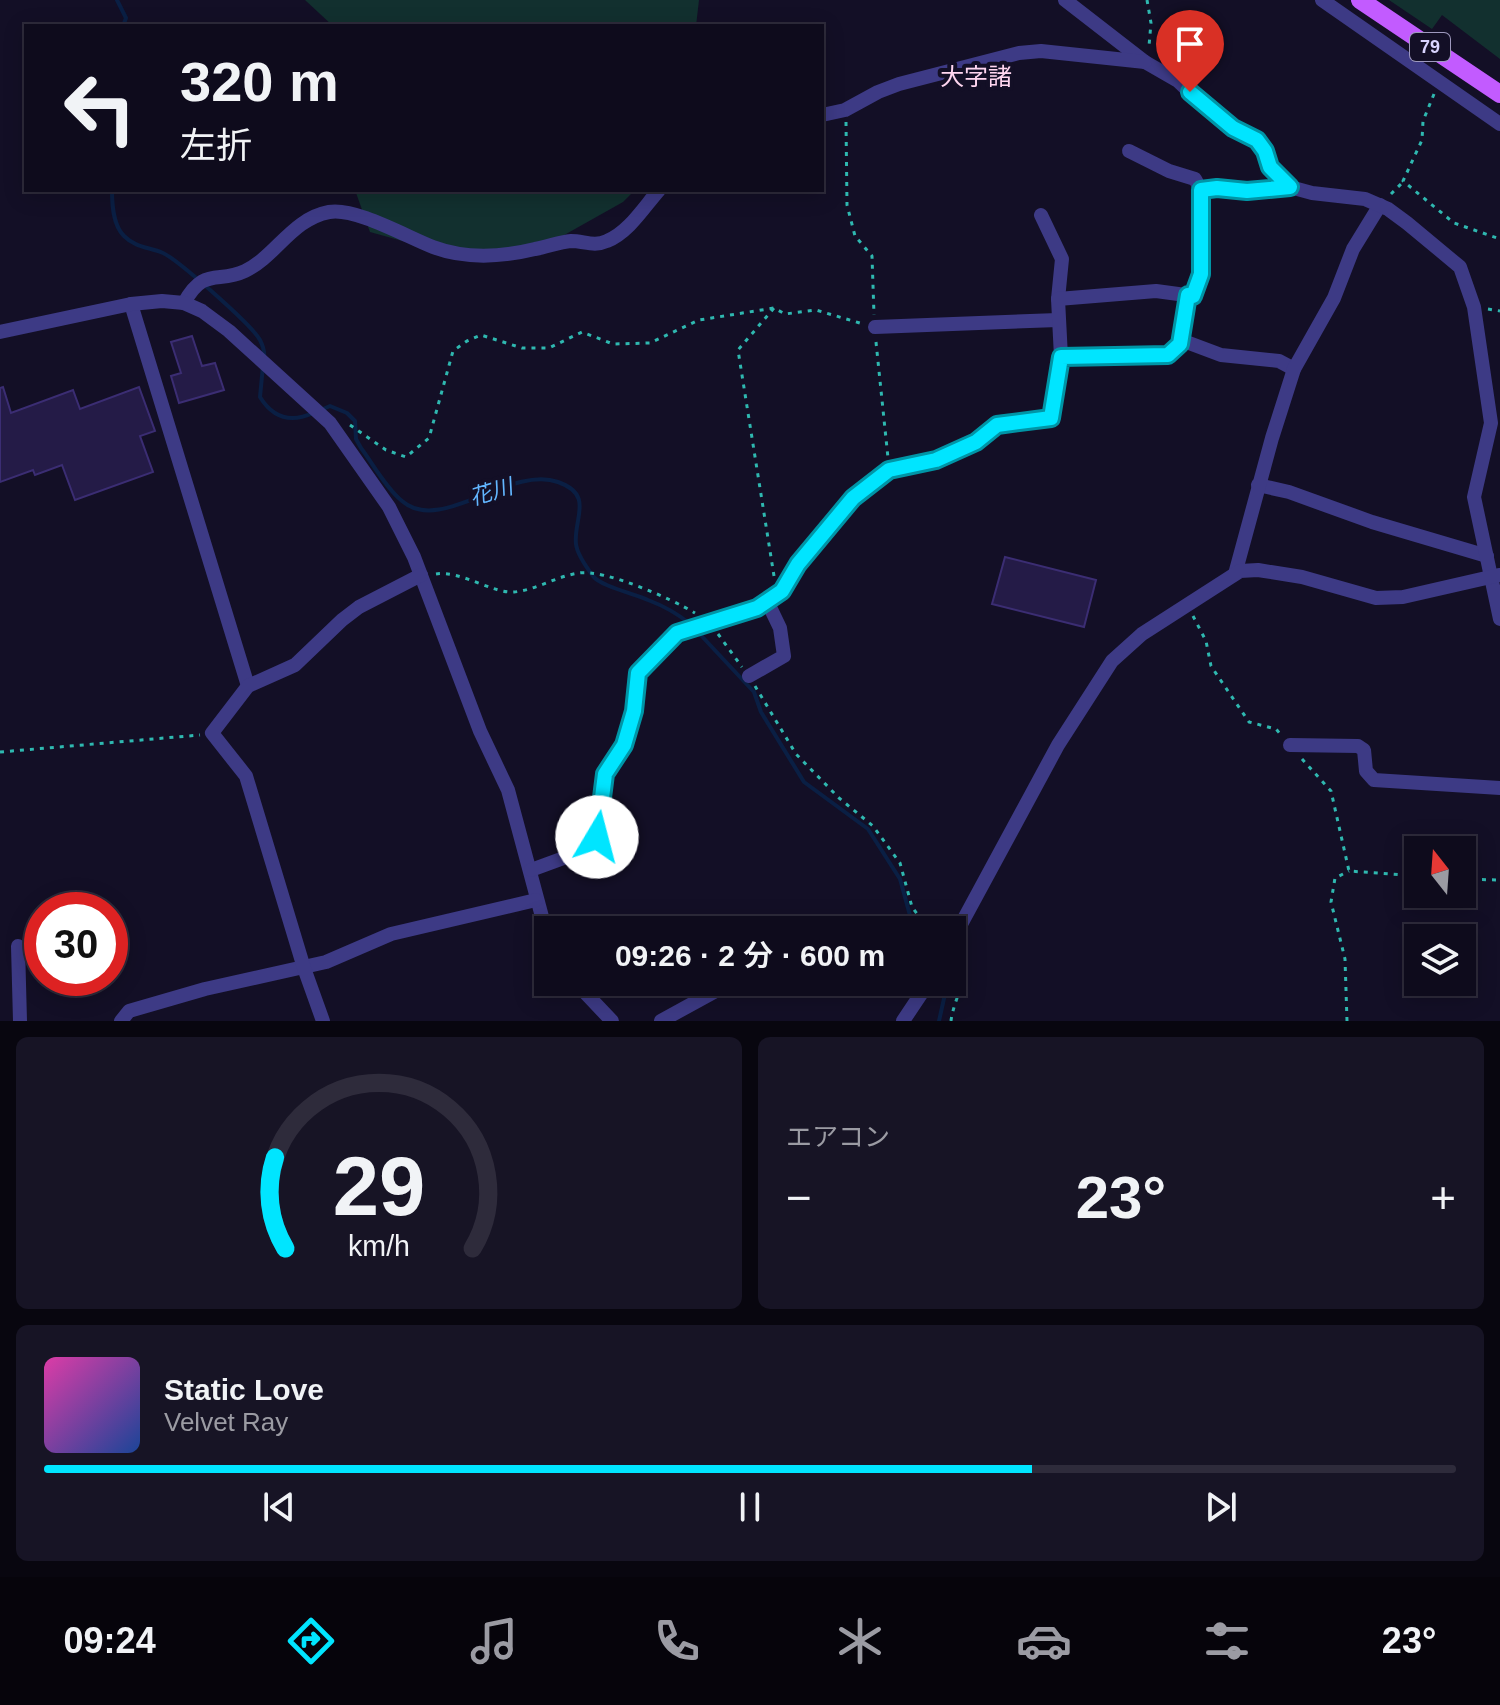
<!DOCTYPE html>
<html lang="ja">
<meta charset="utf-8">
<style>
:root{--surface:#0e0b1c;--page:#171425;--text:#f1f3f6;--muted:#9b9ba3;--line:#2e2b3b;--accent:#00e5ff}
body{margin:0;font-family:Helvetica,"Noto Sans JP",sans-serif;background:var(--page);color:var(--text);height:100vh;display:flex;flex-direction:column;font-size:30px;white-space:nowrap}
*{box-sizing:border-box;margin:0}
p{font-size:26px;color:var(--muted)}
.icon{flex:none;width:44px;height:44px;fill:none;stroke:currentColor;stroke-width:2;stroke-linecap:round;stroke-linejoin:round}
.map{position:relative;height:1021px;overflow:hidden}
.panel{display:flex;flex-direction:column;gap:16px;padding:16px;background:#08060f;flex:1}
.panel>*{flex:none}
.top-card{position:absolute;left:24px;top:24px;width:800px;height:168px;border-radius:0px;box-shadow:0 4px 20px #0003,0 0 0 2px var(--line);background:#0e0b1c;color:var(--text);overflow:hidden}
.needle{width:52px;rotate:343deg}
.buttons{position:absolute;left:1404px;top:836px;display:grid;gap:16px}
.buttons a{display:grid;place-items:center;width:72px;height:72px;border-radius:0px;background:var(--surface);box-shadow:0 4px 20px #0003,0 0 0 2px var(--line);font-size:40px}
.speed{position:absolute;left:24px;top:892px;display:flex;gap:16px;font-size:40px;font-weight:700;text-align:center}
.speed>*{display:grid;place-content:center;width:104px;height:104px;border-radius:50%;background:var(--surface);box-shadow:0 4px 20px #0003,0 0 0 2px var(--line);line-height:1}
.speed .limit{border:12px solid #d22;background:#fff;color:#111}
.pin{position:absolute;display:grid;place-items:center;width:68px;height:68px;color:#fff;margin:-82px -34px;border-radius:50% 50% 50% 0;rotate:-45deg;box-shadow:0 0 8px #0007}
.pin .icon{rotate:45deg}
.me{position:absolute;width:88px;margin:-44px;rotate:8deg;stroke-linejoin:round;filter:drop-shadow(0 0 6px #0008)}
.turn{display:flex;align-items:center;gap:28px;height:168px;padding:0 24px;font-size:36px}
.turn .icon{width:104px;height:104px;stroke-width:2.5}
.turn b{display:block;font-size:56px;line-height:68px}
.big{font-size:60px;font-weight:600;line-height:1.1}
.panel .tile{flex:1;display:flex;flex-direction:column;justify-content:center;gap:12px;min-width:0;padding:0 28px;border-radius:12px;background:var(--page)}
.panel .dial{align-items:center;gap:0}
.dial svg{height:208px;overflow:visible;fill:none;stroke:var(--line);stroke-width:7;stroke-linecap:round;text-anchor:middle}
.dial text{fill:var(--text);stroke:none}
.song{display:flex;align-items:center;gap:24px}
.cover{width:96px;height:96px;border-radius:12px;background:linear-gradient(135deg,hsl(320 70% 55%),hsl(220 70% 35%))}
.played{height:8px;border-radius:4px;background:linear-gradient(90deg,var(--accent) 70%,var(--line) 70%)}
.keys{display:flex;justify-content:space-around;direction:ltr}
.heat{display:flex;justify-content:space-between;align-items:center;font-size:44px;direction:ltr}
.panel .tiles{flex:1;display:grid;gap:16px;grid-template-columns:1fr 1fr}
.tile:last-child{grid-column:span 2}
.trip{position:absolute;left:534px;top:916px;width:432px;height:80px;border-radius:0px;background:var(--surface);box-shadow:0 4px 20px #0003,0 0 0 2px var(--line);font-weight:600;line-height:80px;text-align:center}
.tab-bar{display:flex;height:128px;justify-content:space-around;align-items:center;background:#06040b;color:var(--muted)}
.tab-bar .icon{width:56px;height:56px}
.tab-bar .active{color:var(--accent)}
.tab-bar b{font-size:36px;color:var(--text)}
.map>svg:first-child{display:block}
</style>
<div class="map">
<svg width="1500" height="1021" viewBox="0 0 1500 1021">
<rect width="100%" height="100%" fill="#130f26"/>
<!-- green -->
<g fill="#12302f">
<path d="M 305,0 L 699,0 L 696,26 L 333,26 Z"/>
<path d="M 1389,0 L 1500,0 L 1500,59 L 1442,15 L 1432,29 Z"/>
<path d="M 355,190 L 635,190 L 623,202 L 550,243 L 471,260 L 370,232 Z"/>
</g>
<g fill="none" stroke-linecap="round" stroke-linejoin="round">
<!-- stream -->
<g stroke="#0a1f44" stroke-width="4">
<path d="M 117,0 L 126,18 L 123,26"/>
<path d="M 112,190 C 112,205 113,225 124,236 C 136,248 149,247 163,253 C 178,260 252,325 260,340 C 263,346 265,351 264,357"/>
<path d="M 263,366 L 260,397 C 273,418 291,423 313,413"/>
<path d="M 321,410 L 330,406 L 347,413 L 355,421 L 356,439 L 361,448 C 373,464 386,488 402,501 C 441,535 509,465 558,482 C 595,495 573,519 576,544 C 577,554 587,568 593,576 C 600,586 635,594 648,600 C 664,606 677,613 690,624"/>
<path d="M 696,630 L 754,692 L 761,712 L 804,782 L 868,829 L 900,879 L 914,930"/>
<path d="M 939,1021 L 945,994 L 957,974 L 952,963"/>
</g>
</g>
<!-- building -->
<g fill="#241b47" stroke="#3b2d73" stroke-width="2">
<path d="M 192,336 L 202,366 L 215,363 L 224,390 L 179,403 L 171,376 L 181,373 L 171,342 Z"/>
<path d="M 3,387 L 11,413 L 73,390 L 80,409 L 139,387 L 155,431 L 140,436 L 153,472 L 75,500 L 62,465 L 35,475 L 33,470 L 0,482 L 0,388 Z"/>
<path d="M 1005,557 L 1096,580 L 1084,627 L 992,604 Z"/>
</g>
<g fill="none" stroke-linecap="round" stroke-linejoin="round">
<!-- path -->
<g stroke="#2fb8b0" stroke-width="3" stroke-dasharray="4 6" stroke-linecap="butt">
<path d="M 1147,0 L 1151,23 L 1149,46"/>
<path d="M 1434,94 L 1423,121 L 1422,140 L 1403,181 L 1454,223 L 1500,239"/>
<path d="M 846,122 L 847,205 L 855,236 L 872,256 L 874,315"/>
<path d="M 1391,194 L 1403,182"/>
<path d="M 1488,309 L 1500,311"/>
<path d="M 876,342 L 888,458"/>
<path d="M 350,425 L 386,450 L 406,457 L 429,438 L 453,351 L 467,341 L 481,335 L 522,348 L 549,348 L 582,332 L 613,344 L 650,343 L 699,320 L 774,308 L 785,314 L 816,310 L 863,324"/>
<path d="M 436,574 C 461,570 493,594 514,592 C 536,590 557,576 579,573 C 605,569 672,599 695,613"/>
<path d="M 774,576 L 738,350 L 774,308"/>
<path d="M 1193,616 L 1206,641 L 1211,666 L 1249,722 L 1276,729 L 1281,735"/>
<path d="M 718,634 L 742,667"/>
<path d="M 755,686 L 796,754 L 839,798 L 873,826 L 900,863 L 912,907 L 929,930"/>
<path d="M 0,752 L 200,735"/>
<path d="M 1302,759 L 1331,791 L 1349,871 L 1418,876"/>
<path d="M 1462,879 L 1500,880"/>
<path d="M 951,1021 C 954,996 973,974 956,954"/>
<path d="M 1347,1021 L 1345,959 L 1331,902 L 1335,878 L 1349,871"/>
</g>
<!-- minor -->
<g stroke="#3d3a85" stroke-width="14">
<path d="M 1065,0 L 1145,62 L 1178,81 L 1202,104 L 1233,128 L 1257,140 L 1265,151 L 1270,167 L 1290,187"/>
<path d="M 1322,0 L 1500,124"/>
<path d="M 822,115 L 845,110 L 878,92 L 899,84 L 1019,53 L 1041,51 L 1145,62"/>
<path d="M 1129,151 L 1169,171 L 1195,179 L 1201,190"/>
<path d="M 1041,215 L 1062,259 L 1058,299"/>
<path d="M 184,303 C 204,266 218,284 245,271 C 276,256 292,219 329,212 C 355,207 407,237 433,247 C 465,259 502,257 535,249 C 547,247 559,242 571,241 C 584,241 594,247 607,241 C 629,232 644,207 659,190"/>
<path d="M 131,304 L 248,686"/>
<path d="M 875,327 L 1058,320"/>
<path d="M 0,332 L 131,304 L 162,301 L 184,303 L 202,311 L 229,331 L 330,423 L 389,507 L 414,557 L 480,731 L 508,790 L 548,939"/>
<path d="M 1181,340 L 1221,355 L 1279,361 L 1294,369"/>
<path d="M 1061,357 L 1168,355 L 1180,344 L 1188,295"/>
<path d="M 1258,485 L 1289,492 L 1372,522 L 1487,556"/>
<path d="M 1235,574 L 1272,438 L 1294,369 L 1334,298 L 1353,249 L 1380,205"/>
<path d="M 749,676 L 784,656 L 780,628 L 767,601"/>
<path d="M 1290,745 L 1358,746 L 1364,750 L 1366,771 L 1374,780 L 1500,788"/>
<path d="M 531,870 L 580,852 L 597,837 L 605,774 L 624,745 L 634,711 L 638,673 L 677,633 L 757,608 L 782,591 L 798,564 L 853,498 L 889,470 L 936,460 L 976,442 L 997,425 L 1051,418 L 1061,357 L 1058,299 L 1156,291 L 1193,296 L 1201,274 L 1201,190 L 1217,188 L 1247,191 L 1290,187 L 1312,193 L 1365,199 L 1388,209 L 1407,223 L 1460,267 L 1474,307 L 1491,423 L 1474,497 L 1500,619"/>
<path d="M 952,941 L 1058,745 L 1112,661 L 1142,634 L 1240,571 L 1258,570 L 1302,577 L 1376,598 L 1403,597 L 1499,575"/>
<path d="M 18,946 L 20,1021"/>
<path d="M 575,982 L 612,1021"/>
<path d="M 121,1021 L 129,1011 L 205,989 L 326,962 L 391,934 L 536,900"/>
<path d="M 323,1021 L 304,968 L 246,776 L 212,733 L 248,686 L 295,665 L 342,620 L 359,607 L 421,575"/>
<path d="M 661,1021 L 732,982"/>
<path d="M 903,1021 L 929,982"/>
</g>
<!-- major -->
<path stroke="#c25bff" stroke-width="18" d="M 1360,0 L 1500,94"/>
</g>
<g fill="none" stroke-linecap="round" stroke-linejoin="round">
<!-- route casing -->
<g stroke="#0095a6" stroke-width="20">
<path id="route" d="M 597,837 L 605,774 L 624,745 L 634,711 L 638,673 L 677,633 L 757,608 L 782,591 L 798,564 L 853,498 L 889,470 L 936,460 L 976,442 L 997,425 L 1051,418 L 1061,357 L 1168,355 L 1180,344 L 1188,295 L 1193,296 L 1201,274 L 1201,190 L 1217,188 L 1247,191 L 1290,187 L 1270,167 L 1265,151 L 1257,140 L 1233,128 L 1190,92"/>
</g>
<!-- route -->
<use href="#route" stroke="#00e5ff" stroke-width="14"/>
</g>
<g text-anchor="middle" dominant-baseline="central" stroke-width="8" stroke-linejoin="round" paint-order="stroke">
<!-- shield labels -->
<rect fill="#130f26" stroke="#9e99be" stroke-width="2" x="1410" y="33" width="40" height="28" rx="6"/>
<g font-size="18" font-weight="bold" fill="#d9d4ff">
<text x="1430" y="47">79</text>
</g>
<!-- water labels -->
<g font-size="22" font-style="italic" fill="#62b6ff" stroke="#130f26">
<text transform="translate(491 492) rotate(-17)">花川</text>
</g>
<!-- quarter labels -->
<g font-size="24" fill="#ffd6f0" stroke="#130f26">
<text x="976" y="76">大字諸</text>
</g>
</g>
</svg>
<div class="buttons">
<a><svg class="needle" viewBox="-14 -14 28 28"><path d="M0-13l5 13h-10z" fill="#e53935"/><path d="M0 13l5-13h-10z" fill="#9b9ba3"/></svg></a>
<a><svg class="icon" aria-label="layers" viewBox="0 0 24 24"><path d="M12 4l9 5-9 5-9-5zM3 14l9 5 9-5"/></svg></a>
</div>
<div class="speed"><div class="limit">30</div></div>
<div class="pin" style="left:1190px;top:92px;background:#d93025"><svg class="icon" aria-label="arrive" viewBox="0 0 24 24"><path d="M6 21V4h12l-3 4 3 4H6"/></svg></div>
<svg class="me" style="left:597px;top:837px" viewBox="-20 -20 40 40"><circle r="19" fill="#fff"/><path d="M0-13L10 11 0 6-10 11z" fill="#00e5ff"/></svg>
<div class="trip">09:26 · 2 分 · 600 m</div>
<div class="top-card">
<div class="turn"><svg class="icon" aria-label="left" viewBox="0 0 24 24"><path d="M17 20v-9H6M10 6l-5 5 5 5"/></svg><div><b>320 m</b>左折</div></div>
</div>
</div>
<section class="panel">
<div class="tiles">
<div class="tile dial"><svg viewBox="0 0 100 80">
<path d="M14 69A42 42 0 1 1 86 69"/>
<path d="M14 69A42 42 0 0 1 10 34" stroke="#00e5ff"/>
<text x="50" y="56" font-size="32" font-weight="700">29</text>
<text x="50" y="72" font-size="11">km/h</text>
</svg></div>
<div class="tile"><p>エアコン</p>
<div class="heat"><a>−</a><b class="big">23°</b><a>+</a></div>
</div>
<div class="tile">
<div class="song"><i class="cover"></i><div><b>Static Love</b><p>Velvet Ray</p></div></div>
<div class="played"></div>
<div class="keys"><svg class="icon" aria-label="previous" viewBox="0 0 24 24"><path d="M18 5L8 12l10 7zM5 5v14"/></svg><svg class="icon" aria-label="pause" viewBox="0 0 24 24"><path d="M8 5v14M16 5v14"/></svg><svg class="icon" aria-label="next" viewBox="0 0 24 24"><path d="M6 5l10 7-10 7zM19 5v14"/></svg></div>
</div>
</div>
</section>
<nav class="tab-bar">
<b>09:24</b>
<svg class="icon active" aria-label="directions" viewBox="0 0 24 24"><path d="M12 3l9 9-9 9-9-9zM9 14v-3h6M13 9l2 2-2 2"/></svg>
<svg class="icon" aria-label="music" viewBox="0 0 24 24"><path d="M9 18V5l10-2v13"/><circle cx="6" cy="18" r="3"/><circle cx="16" cy="16" r="3"/></svg>
<svg class="icon" aria-label="phone" viewBox="0 0 24 24"><path d="M5 4h4l2 5-3 2q2 4 5 5l2-3 5 2v4C11 20 4 13 5 4z"/></svg>
<svg class="icon" aria-label="climate" viewBox="0 0 24 24"><path d="M12 3v18M4 7l16 10M4 17L20 7"/></svg>
<svg class="icon" aria-label="car" viewBox="0 0 24 24"><path d="M5 17H2v-5l4-1 3-4h7l3 4 3 1v5h-3M9 17h6M6 11h13"/><circle cx="7" cy="17" r="2"/><circle cx="17" cy="17" r="2"/></svg>
<svg class="icon" aria-label="filters" viewBox="0 0 24 24"><path d="M4 7h16M4 17h16"/><circle cx="9" cy="7" r="2"/><circle cx="15" cy="17" r="2"/></svg>
<b>23°</b>
</nav>
